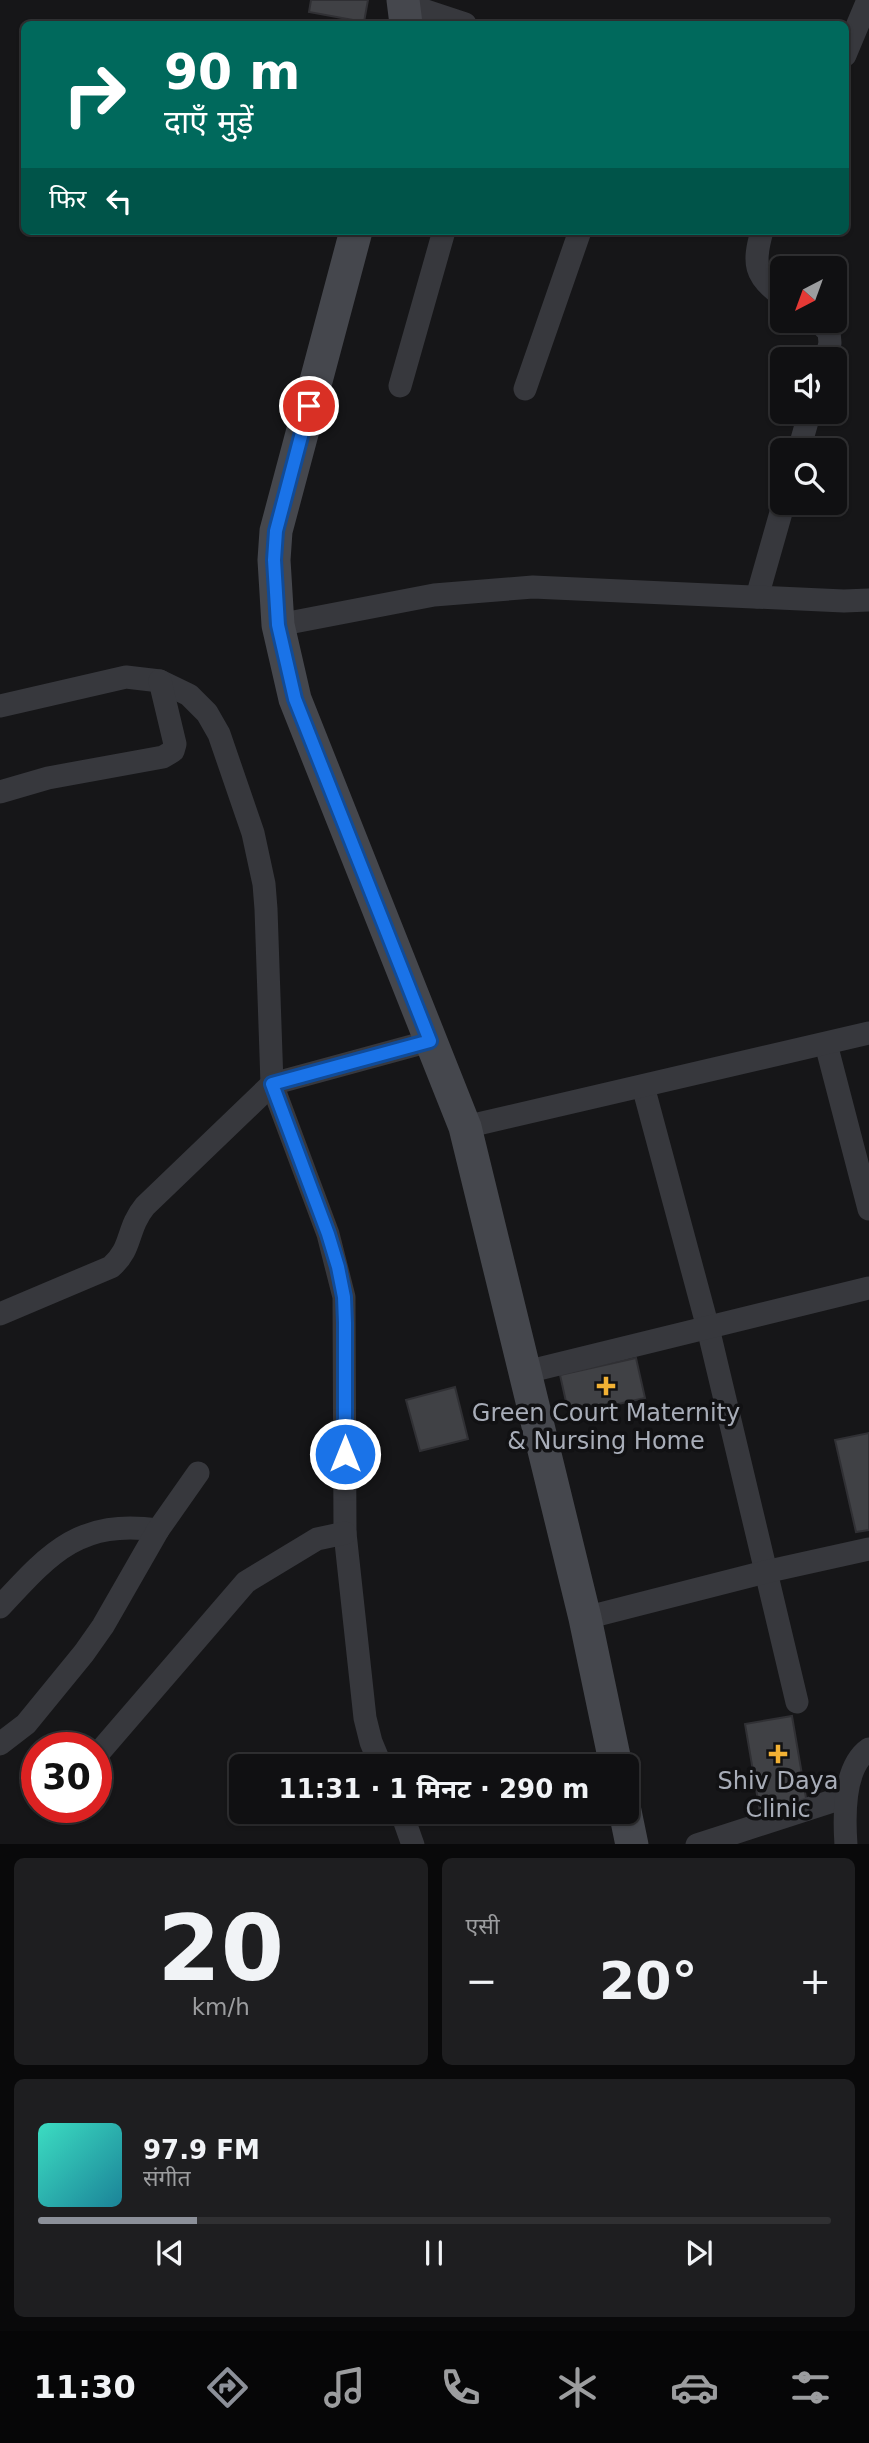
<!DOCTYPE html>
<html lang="hi">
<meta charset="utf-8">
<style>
:root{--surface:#101012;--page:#1e1e20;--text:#f1f3f6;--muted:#9c9d9f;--line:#303032;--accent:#8c9099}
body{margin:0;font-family:"DejaVu Sans","Noto Sans Devanagari",sans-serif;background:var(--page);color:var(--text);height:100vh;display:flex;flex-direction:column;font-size:26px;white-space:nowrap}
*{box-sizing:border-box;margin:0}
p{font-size:23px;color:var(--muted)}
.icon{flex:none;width:38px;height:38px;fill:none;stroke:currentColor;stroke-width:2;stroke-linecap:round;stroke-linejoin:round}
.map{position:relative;height:1844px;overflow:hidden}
.drawer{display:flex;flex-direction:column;gap:14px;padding:14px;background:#09090a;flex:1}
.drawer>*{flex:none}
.guide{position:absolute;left:21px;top:21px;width:828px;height:214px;border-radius:10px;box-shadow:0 2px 5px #0004,0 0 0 2px var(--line);background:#00695c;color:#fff;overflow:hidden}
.needle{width:46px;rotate:221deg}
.tools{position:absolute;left:770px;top:256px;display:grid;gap:14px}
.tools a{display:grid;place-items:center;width:77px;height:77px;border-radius:10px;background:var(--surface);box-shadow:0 2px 5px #0004,0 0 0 2px var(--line);font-size:35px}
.speed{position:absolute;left:21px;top:1732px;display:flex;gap:14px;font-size:35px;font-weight:700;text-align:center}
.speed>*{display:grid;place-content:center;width:91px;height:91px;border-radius:50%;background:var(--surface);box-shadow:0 2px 5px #0004,0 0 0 2px var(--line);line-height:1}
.speed .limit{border:10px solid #d22;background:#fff;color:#111}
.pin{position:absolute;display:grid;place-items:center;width:60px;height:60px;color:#fff;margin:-30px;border:4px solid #fff;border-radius:50%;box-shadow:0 2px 7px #0007}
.me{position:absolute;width:77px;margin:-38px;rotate:0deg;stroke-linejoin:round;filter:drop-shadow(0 0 5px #0008)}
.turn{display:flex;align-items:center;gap:24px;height:147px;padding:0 28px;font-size:32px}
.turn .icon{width:91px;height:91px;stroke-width:2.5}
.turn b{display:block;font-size:49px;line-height:60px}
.then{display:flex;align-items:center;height:66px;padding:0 28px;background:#0003;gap:14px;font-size:26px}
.big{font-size:52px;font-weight:700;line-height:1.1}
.drawer .widget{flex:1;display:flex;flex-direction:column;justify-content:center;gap:10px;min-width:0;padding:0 24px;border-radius:10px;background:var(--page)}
.drawer .dial{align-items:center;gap:0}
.dial b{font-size:91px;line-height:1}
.song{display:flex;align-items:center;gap:21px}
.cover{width:84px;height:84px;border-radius:10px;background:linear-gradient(135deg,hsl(170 70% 55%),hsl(190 70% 35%))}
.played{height:7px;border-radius:4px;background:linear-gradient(90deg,var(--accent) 20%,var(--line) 20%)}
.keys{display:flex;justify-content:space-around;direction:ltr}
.heat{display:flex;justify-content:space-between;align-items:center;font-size:38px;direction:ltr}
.drawer .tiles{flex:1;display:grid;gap:14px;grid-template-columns:1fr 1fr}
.widget:last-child{grid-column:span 2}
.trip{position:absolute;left:229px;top:1754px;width:410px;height:70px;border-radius:10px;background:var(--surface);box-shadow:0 2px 5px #0004,0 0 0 2px var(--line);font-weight:700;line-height:70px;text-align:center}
.dock{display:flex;height:112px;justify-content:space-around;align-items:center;background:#060607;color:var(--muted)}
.dock .icon{width:49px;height:49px}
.dock .on{color:var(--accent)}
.dock b{font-size:32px;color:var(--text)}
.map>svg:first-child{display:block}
</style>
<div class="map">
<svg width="869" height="1845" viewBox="0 0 869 1845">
<rect width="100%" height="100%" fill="#161618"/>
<!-- building -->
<g fill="#404145" stroke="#303034" stroke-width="2">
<path d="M 311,0 L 368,0 L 364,22 L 309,12 Z"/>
<path d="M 636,1358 L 645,1398 L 569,1415 L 560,1375 Z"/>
<path d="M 455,1387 L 468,1439 L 420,1451 L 406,1400 Z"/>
<path d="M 869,1433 L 869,1530 L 856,1532 L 835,1440 Z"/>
<path d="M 792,1716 L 807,1804 L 760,1812 L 745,1724 Z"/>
</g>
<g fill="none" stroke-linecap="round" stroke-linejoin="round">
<!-- minor -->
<g stroke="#37383d" stroke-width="23">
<path d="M 405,4 L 465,24"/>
<path d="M 845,55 L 868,0"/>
<path d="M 762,231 C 753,263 754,276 782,296"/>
<path d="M 817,320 L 829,332 L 830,343 L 826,359"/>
<path d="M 400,386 L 444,231"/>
<path d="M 525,389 L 580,231"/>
<path d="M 799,450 L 810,411"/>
<path d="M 757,597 L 784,502"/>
<path d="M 278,625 L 434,595 L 533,587 L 844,601 L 869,600"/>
<path d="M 0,706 L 126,677 L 160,681 L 189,695 L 207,713 L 219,734 L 253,833 L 264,884 L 266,909 L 272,1084 L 328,1234 L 344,1297 L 345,1533 L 365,1718 L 371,1742 L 381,1766"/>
<path d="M 0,792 L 48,778 L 163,757 L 173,751 L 175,744 L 160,681"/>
<path d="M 826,1044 L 869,1209"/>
<path d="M 643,1086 L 708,1328 L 797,1702"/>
<path d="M 465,1127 L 869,1033"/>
<path d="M 0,1314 L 111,1267 C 133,1248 126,1229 145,1206 L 272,1084 L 430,1041"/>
<path d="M 526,1372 L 869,1288"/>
<path d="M 0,1607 C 50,1553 79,1519 158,1530"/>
<path d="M 585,1618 L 765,1572 L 869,1549"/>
<path d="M 0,1744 L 26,1724 L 84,1653 L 103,1626 L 158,1530 L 198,1473"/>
<path d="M 96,1756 L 246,1582 L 317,1539 L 345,1533"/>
<path d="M 401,1811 L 413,1845"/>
<path d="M 697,1845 L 845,1797"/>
<path d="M 846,1845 C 844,1817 843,1767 869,1749"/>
</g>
<!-- secondary -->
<g stroke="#45474d" stroke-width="33">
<path d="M 403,0 L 406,24"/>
<path d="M 356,231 L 276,531 L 274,560 L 278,625 L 295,699 L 465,1127 L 585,1618 L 616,1766"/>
<path d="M 625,1811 L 632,1845"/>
</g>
</g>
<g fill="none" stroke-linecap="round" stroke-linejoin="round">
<!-- route casing -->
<g stroke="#114b97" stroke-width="18">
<path id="route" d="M 309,406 L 276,531 L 274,560 L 278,625 L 295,699 L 430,1041 L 272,1084 L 328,1234 L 338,1267 L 344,1297 L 345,1323 L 345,1454"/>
</g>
<!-- route -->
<use href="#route" stroke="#1a73e8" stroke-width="12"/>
</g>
<!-- markers -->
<g fill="#f2b134" stroke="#111113" stroke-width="2.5">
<path d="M602.5 1375.5h7v7h7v7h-7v7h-7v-7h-7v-7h7z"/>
<path d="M774.5 1743.5h7v7h7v7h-7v7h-7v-7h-7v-7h7z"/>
</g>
<g text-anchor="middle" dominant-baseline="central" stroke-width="7" stroke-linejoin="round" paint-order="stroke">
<!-- poi labels -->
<g font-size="24" fill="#a8adb8" stroke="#111113">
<text x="606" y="1413">Green Court Maternity<tspan x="606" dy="28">&amp; Nursing Home</tspan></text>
<text x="778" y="1781">Shiv Daya<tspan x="778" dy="28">Clinic</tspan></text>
</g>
</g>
</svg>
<div class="tools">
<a><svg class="needle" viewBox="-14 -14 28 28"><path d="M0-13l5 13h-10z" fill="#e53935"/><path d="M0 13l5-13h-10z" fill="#9c9d9f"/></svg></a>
<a><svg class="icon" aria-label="sound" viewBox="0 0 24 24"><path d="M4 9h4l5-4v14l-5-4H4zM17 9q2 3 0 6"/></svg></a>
<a><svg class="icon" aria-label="search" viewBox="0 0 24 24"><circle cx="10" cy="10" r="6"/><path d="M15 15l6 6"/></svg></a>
</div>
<div class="speed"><div class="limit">30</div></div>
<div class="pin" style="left:309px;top:406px;background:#d93025"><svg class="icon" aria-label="arrive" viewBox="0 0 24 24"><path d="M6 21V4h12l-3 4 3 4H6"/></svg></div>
<svg class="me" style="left:345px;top:1454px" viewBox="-20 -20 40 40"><circle r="17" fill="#1a73e8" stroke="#fff" stroke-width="3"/><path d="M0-11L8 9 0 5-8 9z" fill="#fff"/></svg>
<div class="trip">11:31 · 1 मिनट · 290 m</div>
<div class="guide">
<div class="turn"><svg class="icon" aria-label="right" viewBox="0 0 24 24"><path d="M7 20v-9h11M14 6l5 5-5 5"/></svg><div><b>90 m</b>दाएँ मुड़ें</div></div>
<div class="then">फिर<svg class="icon" aria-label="left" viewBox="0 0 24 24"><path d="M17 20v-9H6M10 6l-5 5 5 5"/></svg></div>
</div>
</div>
<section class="drawer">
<div class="tiles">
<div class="widget dial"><b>20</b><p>km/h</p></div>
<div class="widget"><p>एसी</p>
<div class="heat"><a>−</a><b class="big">20°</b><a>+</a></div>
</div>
<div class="widget">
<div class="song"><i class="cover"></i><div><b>97.9 FM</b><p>संगीत</p></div></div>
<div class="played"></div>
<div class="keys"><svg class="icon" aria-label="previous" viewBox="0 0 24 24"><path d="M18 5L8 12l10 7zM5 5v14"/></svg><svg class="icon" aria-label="pause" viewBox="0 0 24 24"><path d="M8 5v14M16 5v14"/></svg><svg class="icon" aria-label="next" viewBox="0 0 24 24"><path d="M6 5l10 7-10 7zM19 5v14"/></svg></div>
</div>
</div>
</section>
<nav class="dock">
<b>11:30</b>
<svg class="icon on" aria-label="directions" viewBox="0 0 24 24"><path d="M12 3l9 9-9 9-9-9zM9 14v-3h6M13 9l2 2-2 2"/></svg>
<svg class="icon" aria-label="music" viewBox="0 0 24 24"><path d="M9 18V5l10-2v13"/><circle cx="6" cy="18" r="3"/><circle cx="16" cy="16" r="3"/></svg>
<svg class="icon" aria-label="phone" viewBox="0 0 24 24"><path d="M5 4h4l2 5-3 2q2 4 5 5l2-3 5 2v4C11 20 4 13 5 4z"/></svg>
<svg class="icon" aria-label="climate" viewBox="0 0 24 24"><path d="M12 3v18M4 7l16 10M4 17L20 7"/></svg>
<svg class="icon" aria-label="car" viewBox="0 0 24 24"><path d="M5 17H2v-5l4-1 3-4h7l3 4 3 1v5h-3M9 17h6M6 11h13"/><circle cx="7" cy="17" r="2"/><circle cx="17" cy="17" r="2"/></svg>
<svg class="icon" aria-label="filters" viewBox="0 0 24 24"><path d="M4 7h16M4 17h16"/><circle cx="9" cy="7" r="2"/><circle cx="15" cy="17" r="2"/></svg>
</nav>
